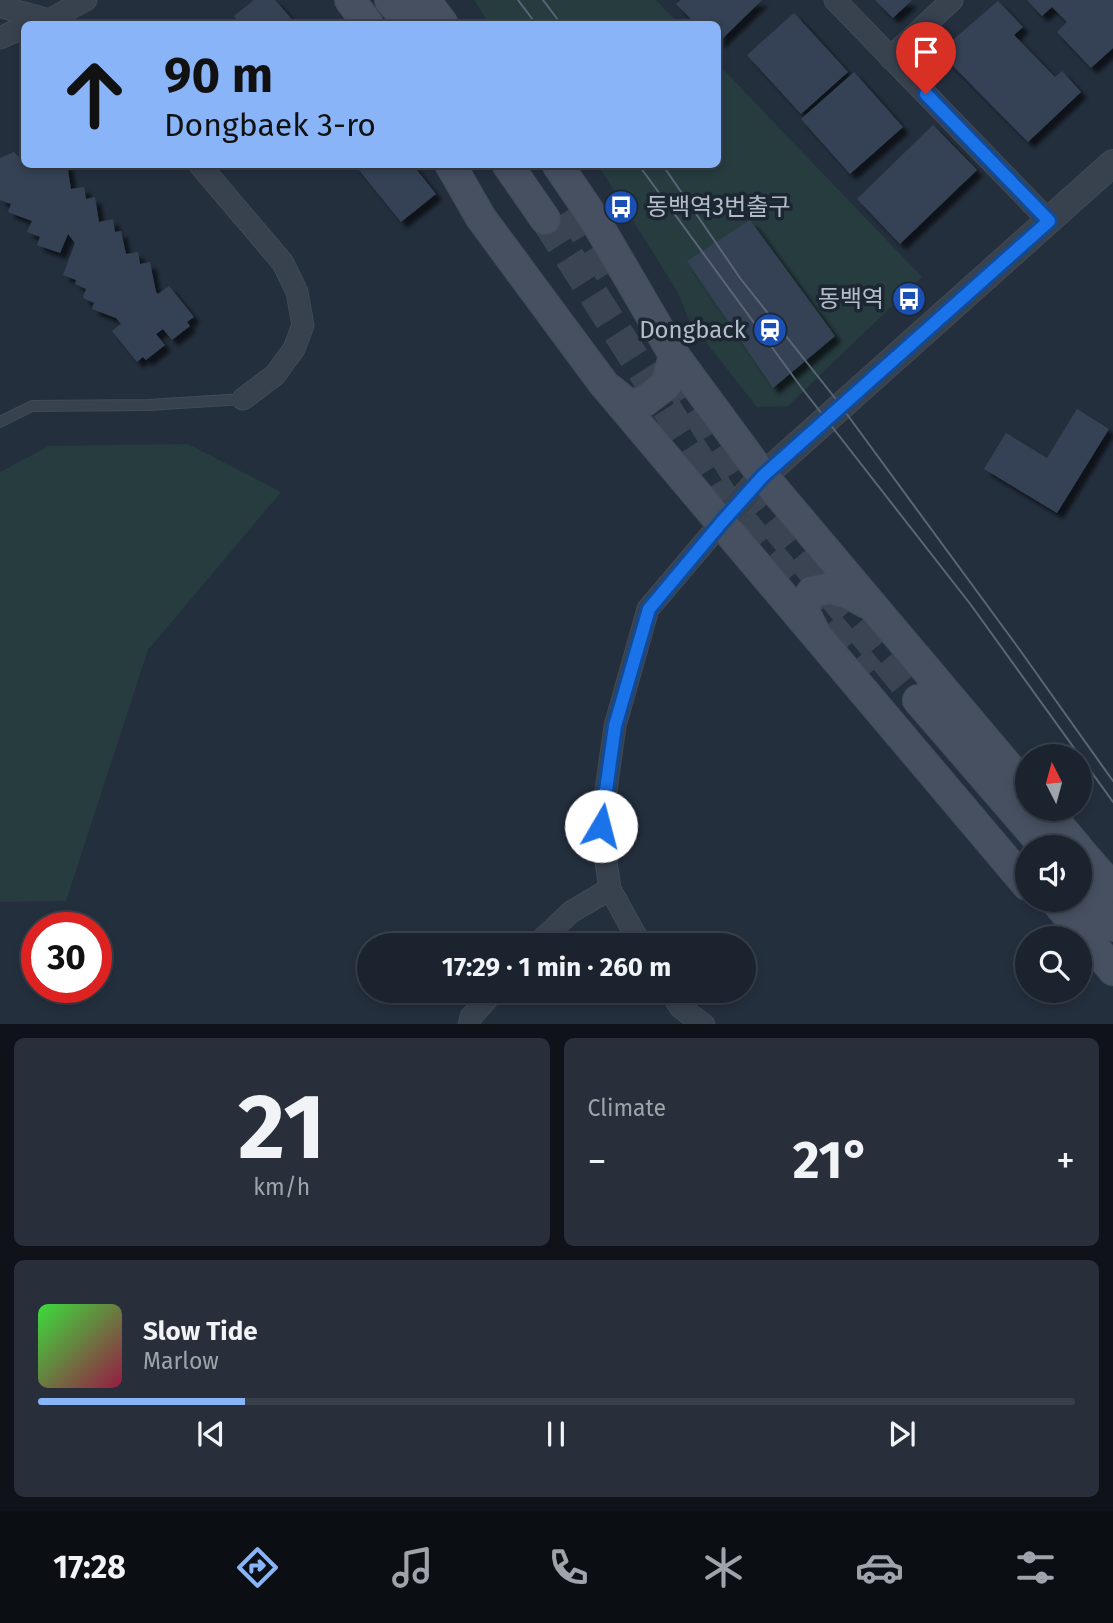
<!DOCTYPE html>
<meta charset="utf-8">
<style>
:root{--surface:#1b232e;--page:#282f3a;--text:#f1f3f6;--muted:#a0a4aa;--line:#39404a;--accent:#8ab4f8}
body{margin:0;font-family:"Fira Sans","Noto Sans KR",sans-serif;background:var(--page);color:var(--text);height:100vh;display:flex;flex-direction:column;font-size:26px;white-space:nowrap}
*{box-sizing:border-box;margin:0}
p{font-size:23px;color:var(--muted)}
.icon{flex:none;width:38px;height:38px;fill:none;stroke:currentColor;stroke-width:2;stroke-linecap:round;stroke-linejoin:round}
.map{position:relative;height:1024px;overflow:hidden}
.details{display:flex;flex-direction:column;gap:14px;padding:14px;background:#0f1319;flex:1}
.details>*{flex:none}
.banner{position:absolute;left:21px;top:21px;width:700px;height:147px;border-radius:10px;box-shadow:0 4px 10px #0003,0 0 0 2px var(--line);background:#8ab4f8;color:#111;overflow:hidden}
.needle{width:46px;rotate:354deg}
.fabs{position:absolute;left:1015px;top:744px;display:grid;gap:14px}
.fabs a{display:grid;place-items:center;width:77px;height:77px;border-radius:50%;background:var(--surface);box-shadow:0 4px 10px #0003,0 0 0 2px var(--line);font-size:35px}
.speed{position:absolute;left:21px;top:912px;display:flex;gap:14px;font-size:35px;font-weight:700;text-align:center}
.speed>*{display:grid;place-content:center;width:91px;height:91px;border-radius:50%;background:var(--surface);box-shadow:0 4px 10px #0003,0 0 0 2px var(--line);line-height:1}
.speed .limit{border:10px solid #d22;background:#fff;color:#111}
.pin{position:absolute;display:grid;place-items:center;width:60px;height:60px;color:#fff;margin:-72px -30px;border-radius:50% 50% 50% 0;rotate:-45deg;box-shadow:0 0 7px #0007}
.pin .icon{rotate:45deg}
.me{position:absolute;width:77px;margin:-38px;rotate:8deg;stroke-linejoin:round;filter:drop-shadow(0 0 5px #0008)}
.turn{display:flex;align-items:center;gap:24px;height:147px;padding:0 28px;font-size:32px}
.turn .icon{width:91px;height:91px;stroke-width:2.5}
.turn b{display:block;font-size:49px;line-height:60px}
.big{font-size:52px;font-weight:700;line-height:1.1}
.details .widget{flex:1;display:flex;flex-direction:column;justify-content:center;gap:10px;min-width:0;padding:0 24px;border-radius:10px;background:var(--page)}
.details .dial{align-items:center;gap:0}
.dial b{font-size:91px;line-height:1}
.song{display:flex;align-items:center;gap:21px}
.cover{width:84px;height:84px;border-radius:10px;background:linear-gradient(135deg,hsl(120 70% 55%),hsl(340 70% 35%))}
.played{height:7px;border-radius:4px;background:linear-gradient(90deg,var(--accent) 20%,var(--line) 20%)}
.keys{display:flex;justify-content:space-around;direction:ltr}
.heat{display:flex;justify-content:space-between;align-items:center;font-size:38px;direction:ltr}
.details .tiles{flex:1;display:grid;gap:14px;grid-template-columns:1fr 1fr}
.widget:last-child{grid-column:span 2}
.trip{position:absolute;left:357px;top:933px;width:399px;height:70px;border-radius:35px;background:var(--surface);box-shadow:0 4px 10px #0003,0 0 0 2px var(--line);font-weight:700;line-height:70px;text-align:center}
.tab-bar{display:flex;height:112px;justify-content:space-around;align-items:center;background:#0b0e12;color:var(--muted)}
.tab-bar .icon{width:49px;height:49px}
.tab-bar .current{color:var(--accent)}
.tab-bar b{font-size:32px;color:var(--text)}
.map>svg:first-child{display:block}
</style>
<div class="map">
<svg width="1113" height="1025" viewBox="0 0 1113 1025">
<defs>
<filter id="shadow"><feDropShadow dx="6" dy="6" stdDeviation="2" flood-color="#0009"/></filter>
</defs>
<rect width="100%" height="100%" fill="#242f3e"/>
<!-- green -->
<g fill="#263c3f">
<path d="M 474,0 L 656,0 L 679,24 L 489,24 Z"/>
<path d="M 718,64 L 922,277 L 788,406 L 757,407 L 690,322 L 677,291 L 598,165 L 718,164 Z"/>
<path d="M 188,444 L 281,492 L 148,650 L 66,901 L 0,902 L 0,472 L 49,446 Z"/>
</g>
<!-- building -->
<g fill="#364354" filter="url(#shadow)">
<path d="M 254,0 L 275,0 L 296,24 L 240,24 L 234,16 Z"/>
<path d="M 681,0 L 762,0 L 718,43 L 718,24 L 696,24 L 676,4 Z"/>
<path d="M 875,0 L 912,0 L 893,18 Z"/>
<path d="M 1027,0 L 1113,0 L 1113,48 L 1091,68 L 1057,32 L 1067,22 L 1052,7 L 1042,16 Z"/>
<path d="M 998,1 L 1023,27 L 1014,35 L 1055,77 L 1062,71 L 1081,92 L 1028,142 L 946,59 L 947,45 Z"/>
<path d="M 794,13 L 848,72 L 801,114 L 747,55 Z"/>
<path d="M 854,72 L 903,127 L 850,174 L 801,119 Z"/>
<path d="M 933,125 L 977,170 L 900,244 L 857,199 Z"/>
<path d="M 14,152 L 22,160 L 24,160 L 24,164 L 67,164 L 71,189 L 84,187 L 86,199 L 95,197 L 99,222 L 113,219 L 115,232 L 121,231 L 126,254 L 138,252 L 140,264 L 150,262 L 156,292 L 158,294 L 169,286 L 194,317 L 187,322 L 190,326 L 172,340 L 163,329 L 156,334 L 165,345 L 146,360 L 143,357 L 137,362 L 112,331 L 121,324 L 116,318 L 92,309 L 94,303 L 83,298 L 86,289 L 75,284 L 76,280 L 63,275 L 75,243 L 68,234 L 60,253 L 37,245 L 40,237 L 27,232 L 32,221 L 8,212 L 11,204 L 0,200 L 0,158 Z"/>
<path d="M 354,164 L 412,164 L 436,194 L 401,222 Z"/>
<path d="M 750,220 L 835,336 L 773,388 L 687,261 Z"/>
<path d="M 1077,409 L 1109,429 L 1057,513 L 984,469 L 1006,433 L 1047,458 Z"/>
</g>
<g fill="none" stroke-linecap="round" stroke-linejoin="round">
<!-- secondary-tunnel -->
<g stroke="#3a4453" stroke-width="30" stroke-dasharray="30 15" stroke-linecap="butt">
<path d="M 570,209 L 615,281"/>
<path d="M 545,219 L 727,503 L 870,673"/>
<path d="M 671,371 L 746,490 L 918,700"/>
</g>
<!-- service casing -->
<g stroke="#414a57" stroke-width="12">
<path id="service" d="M 0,422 L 32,406 L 148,405 L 243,399"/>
</g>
<!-- minor casing -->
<g stroke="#414a57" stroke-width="23">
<g id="minor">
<path d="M 835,0 L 1049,221"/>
<path d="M 0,6 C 19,13 41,16 59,24"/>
<path d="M 41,22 L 49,20 L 86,0"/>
<path d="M 0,38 L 24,27"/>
<path d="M 890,58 L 952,0"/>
<path d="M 199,164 L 283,263 L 297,292 L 303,325 L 294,349 L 275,375 L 243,399"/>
<path d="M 536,945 L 571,912 L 610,889"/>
<path d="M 641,945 L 610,889 L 601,826 L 615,726 L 648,609 L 721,523"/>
<path d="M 670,990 L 680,1007 L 704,1025"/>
<path d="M 469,1025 L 471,1017 L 495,990"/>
</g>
</g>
<!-- tertiary casing -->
<g stroke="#414a57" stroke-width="28">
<path id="tertiary" d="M 721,523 L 763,476 L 1113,163"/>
</g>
<!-- secondary casing -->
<g stroke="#414a57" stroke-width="32">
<g id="secondary">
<path d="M 350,0 L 368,24"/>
<path d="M 390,0 L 410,24"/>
<path d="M 425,0 L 443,24"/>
<path d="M 450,164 L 481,218 L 603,383 L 1027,885"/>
<path d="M 507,164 L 545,219"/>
<path d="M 557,164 L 595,220 L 674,355 L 763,476 L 1027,789"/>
<path d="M 611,390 L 629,405 L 645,401 L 666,385 L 674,355"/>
<path d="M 813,629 L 802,608 L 812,592 L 830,588 L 848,593 L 866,603"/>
<path d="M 918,700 L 1045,847"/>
<path d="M 1044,808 L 1077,847"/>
<path d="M 1080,851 L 1113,889"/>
<path d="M 1080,887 L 1113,926"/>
<path d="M 1055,900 L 1113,970"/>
</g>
</g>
<!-- service -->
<use href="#service" stroke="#38414e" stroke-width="10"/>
<!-- minor -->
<use href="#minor" stroke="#38414e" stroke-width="21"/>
<!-- tertiary -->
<use href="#tertiary" stroke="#38414e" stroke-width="26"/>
<!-- secondary -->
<use href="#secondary" stroke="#465061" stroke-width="30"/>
<!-- tram -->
<g stroke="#5a6575" stroke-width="2">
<path d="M 518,0 L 536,24"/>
<path d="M 543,0 L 561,24"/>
<path d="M 638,164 L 801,387 L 971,605 L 1113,802"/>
<path d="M 662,164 L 740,278 L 835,398 L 1017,646 L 1113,781"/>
</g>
</g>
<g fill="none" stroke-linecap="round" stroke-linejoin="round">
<!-- route casing -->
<g stroke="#114b97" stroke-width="18">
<path id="route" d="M 601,826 L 615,726 L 649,609 L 721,523 L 763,476 L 1049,221 L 926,94"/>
</g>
<!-- route -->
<use href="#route" stroke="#1a73e8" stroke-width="12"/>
</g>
<!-- icons -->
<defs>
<g id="bus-disc" transform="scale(1.75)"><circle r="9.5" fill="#1a4fb4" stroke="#1d2633"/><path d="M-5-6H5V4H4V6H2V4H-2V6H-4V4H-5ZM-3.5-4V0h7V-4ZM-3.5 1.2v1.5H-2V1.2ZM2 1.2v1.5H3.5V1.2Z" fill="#fff"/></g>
<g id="station-disc" transform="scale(1.75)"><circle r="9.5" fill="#1a4fb4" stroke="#1d2633"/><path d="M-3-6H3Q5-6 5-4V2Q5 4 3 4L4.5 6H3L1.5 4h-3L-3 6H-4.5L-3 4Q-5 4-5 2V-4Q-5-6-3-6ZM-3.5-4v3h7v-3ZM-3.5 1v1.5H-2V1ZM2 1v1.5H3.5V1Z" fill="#fff"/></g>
</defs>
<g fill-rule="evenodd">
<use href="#bus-disc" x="621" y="207"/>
<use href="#bus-disc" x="909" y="299"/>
<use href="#station-disc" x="770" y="330"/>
</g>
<g text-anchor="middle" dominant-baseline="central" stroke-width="7" stroke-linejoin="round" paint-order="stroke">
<!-- poi labels -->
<g font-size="24" fill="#b4bcc9" stroke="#1d2633" text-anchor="end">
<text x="646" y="207" text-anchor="start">동백역3번출구</text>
<text x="884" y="299">동백역</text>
<text x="746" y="330">Dongback</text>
</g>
</g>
</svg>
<div class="fabs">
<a><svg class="needle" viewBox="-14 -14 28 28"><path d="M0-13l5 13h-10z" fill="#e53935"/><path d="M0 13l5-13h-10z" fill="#a0a4aa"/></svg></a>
<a><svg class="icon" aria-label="sound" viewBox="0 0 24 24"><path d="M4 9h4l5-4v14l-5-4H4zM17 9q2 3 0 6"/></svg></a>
<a><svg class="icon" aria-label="search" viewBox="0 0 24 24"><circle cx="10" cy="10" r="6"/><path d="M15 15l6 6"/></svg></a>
</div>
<div class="speed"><div class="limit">30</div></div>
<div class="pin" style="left:926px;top:94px;background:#d93025"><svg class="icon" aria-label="arrive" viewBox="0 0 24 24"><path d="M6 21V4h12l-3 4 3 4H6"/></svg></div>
<svg class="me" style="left:601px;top:826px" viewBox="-20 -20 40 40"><circle r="19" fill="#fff"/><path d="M0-13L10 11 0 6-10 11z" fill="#1a73e8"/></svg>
<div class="trip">17:29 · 1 min · 260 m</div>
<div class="banner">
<div class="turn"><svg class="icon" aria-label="ahead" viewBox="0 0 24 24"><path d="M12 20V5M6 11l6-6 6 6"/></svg><div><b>90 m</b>Dongbaek 3-ro</div></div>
</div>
</div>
<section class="details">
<div class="tiles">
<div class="widget dial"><b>21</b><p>km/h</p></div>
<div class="widget"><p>Climate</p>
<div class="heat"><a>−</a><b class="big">21°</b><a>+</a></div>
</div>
<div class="widget">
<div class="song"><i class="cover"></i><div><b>Slow Tide</b><p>Marlow</p></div></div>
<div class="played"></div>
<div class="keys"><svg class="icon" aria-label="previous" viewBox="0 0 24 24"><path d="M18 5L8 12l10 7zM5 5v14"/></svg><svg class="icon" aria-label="pause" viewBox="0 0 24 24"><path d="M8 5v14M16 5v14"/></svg><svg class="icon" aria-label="next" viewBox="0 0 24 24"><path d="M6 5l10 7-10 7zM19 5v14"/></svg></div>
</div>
</div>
</section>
<nav class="tab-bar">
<b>17:28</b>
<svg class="icon current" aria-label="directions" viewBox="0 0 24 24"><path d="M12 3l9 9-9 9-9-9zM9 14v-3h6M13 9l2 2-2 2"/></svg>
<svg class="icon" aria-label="music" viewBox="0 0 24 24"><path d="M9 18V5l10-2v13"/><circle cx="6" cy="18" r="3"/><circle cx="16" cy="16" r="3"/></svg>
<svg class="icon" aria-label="phone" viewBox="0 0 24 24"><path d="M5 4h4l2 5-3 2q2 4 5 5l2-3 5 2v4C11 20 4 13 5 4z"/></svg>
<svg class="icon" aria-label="climate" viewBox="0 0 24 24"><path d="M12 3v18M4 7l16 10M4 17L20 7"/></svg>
<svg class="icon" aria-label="car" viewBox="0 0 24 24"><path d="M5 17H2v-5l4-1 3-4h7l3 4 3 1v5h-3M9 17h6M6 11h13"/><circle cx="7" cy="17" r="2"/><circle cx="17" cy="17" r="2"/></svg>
<svg class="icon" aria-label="filters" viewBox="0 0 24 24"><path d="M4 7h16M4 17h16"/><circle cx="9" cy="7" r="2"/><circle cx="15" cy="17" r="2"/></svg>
</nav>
